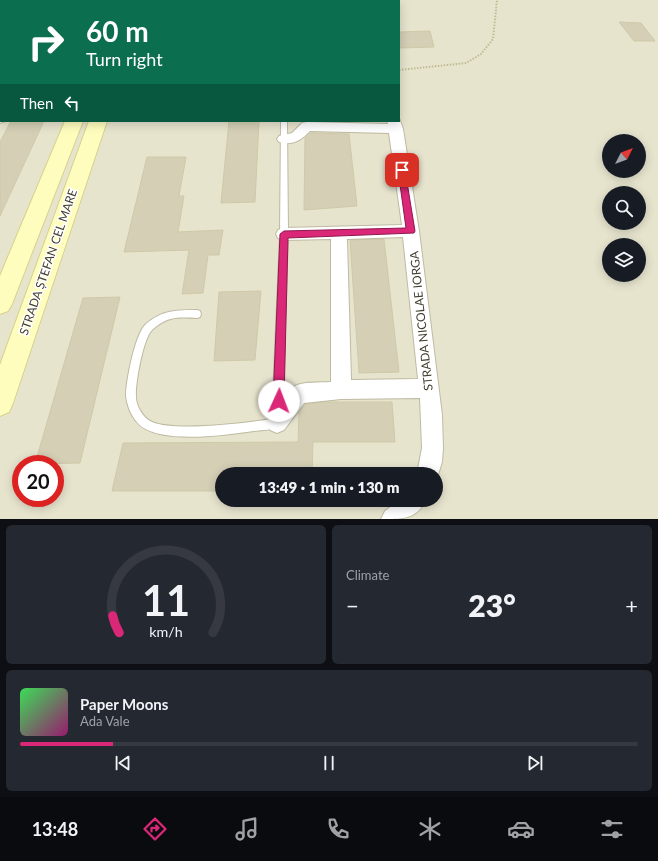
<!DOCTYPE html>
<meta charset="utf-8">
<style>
:root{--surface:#171b24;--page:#242831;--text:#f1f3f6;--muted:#9ea1a6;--line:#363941;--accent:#db2777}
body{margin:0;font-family:Lato,sans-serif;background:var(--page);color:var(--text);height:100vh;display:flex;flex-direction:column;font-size:15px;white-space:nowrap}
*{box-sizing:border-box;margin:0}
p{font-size:13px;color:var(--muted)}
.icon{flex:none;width:22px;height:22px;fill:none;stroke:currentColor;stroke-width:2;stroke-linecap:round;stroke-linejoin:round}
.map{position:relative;height:519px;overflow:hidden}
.drawer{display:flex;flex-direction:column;gap:6px;padding:6px;background:#0d0f14;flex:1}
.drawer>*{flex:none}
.hud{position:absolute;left:0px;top:0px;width:400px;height:122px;box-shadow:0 2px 10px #0003;background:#0b6e4f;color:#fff;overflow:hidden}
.needle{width:26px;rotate:48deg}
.controls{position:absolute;left:602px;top:134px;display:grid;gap:8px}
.controls a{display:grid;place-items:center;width:44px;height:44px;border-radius:50%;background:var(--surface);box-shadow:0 2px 10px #0003;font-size:20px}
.speed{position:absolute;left:12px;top:455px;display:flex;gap:8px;font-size:20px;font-weight:700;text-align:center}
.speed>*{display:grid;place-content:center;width:52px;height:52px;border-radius:50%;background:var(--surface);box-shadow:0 2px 10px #0003;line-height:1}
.speed .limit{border:6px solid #d22;background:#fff;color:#111}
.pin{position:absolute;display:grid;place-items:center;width:34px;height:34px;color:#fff;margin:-17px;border-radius:8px;box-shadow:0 2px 6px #0006}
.me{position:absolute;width:44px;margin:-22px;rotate:2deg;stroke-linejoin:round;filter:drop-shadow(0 0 3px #0008)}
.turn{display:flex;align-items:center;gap:14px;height:84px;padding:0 20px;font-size:18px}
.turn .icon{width:52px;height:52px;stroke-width:2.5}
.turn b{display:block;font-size:28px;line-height:34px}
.then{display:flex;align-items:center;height:38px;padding:0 20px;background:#0003;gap:8px;font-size:15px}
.big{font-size:30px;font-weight:800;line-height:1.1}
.drawer .card{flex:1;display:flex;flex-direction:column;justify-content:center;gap:6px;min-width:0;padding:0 14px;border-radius:6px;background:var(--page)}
.drawer .dial{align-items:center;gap:0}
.dial svg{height:104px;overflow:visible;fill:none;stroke:var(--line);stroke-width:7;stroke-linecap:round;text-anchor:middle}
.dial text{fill:var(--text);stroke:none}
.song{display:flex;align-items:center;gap:12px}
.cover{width:48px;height:48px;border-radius:6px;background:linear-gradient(135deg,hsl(130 70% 55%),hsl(320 70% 35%))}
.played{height:4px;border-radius:2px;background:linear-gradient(90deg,var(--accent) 15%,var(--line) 15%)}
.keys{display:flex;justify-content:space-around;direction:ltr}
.heat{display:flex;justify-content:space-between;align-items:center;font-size:22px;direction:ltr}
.drawer .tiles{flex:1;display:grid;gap:6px;grid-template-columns:1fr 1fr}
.card:last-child{grid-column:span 2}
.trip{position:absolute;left:215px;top:467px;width:228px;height:40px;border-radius:20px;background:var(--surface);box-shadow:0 2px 10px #0003;font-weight:800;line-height:40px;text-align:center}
.tab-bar{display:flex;height:64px;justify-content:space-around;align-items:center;background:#090b0e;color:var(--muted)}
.tab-bar .icon{width:28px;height:28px}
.tab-bar .active{color:var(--accent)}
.tab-bar b{font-size:18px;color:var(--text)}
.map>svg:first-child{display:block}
</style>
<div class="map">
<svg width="658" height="519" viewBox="0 0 658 519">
<rect width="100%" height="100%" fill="#f2f1e1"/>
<!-- residential -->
<path fill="#e7e4ce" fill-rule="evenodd" d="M 0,0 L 658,0 L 658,519 L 0,519 ZM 1,1 L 399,1 L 399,121 L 1,121 ZM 609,141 L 639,141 L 639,171 L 609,171 ZM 609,193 L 639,193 L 639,223 L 609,223 ZM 609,245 L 639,245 L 639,275 L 609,275 ZM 21,464 L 55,464 L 55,498 L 21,498 ZM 222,474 L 436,474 L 436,500 L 222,500 Z"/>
<!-- building -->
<g fill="#d4cfb5" stroke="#d0c9a8">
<path d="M 619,22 L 641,23 L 655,41 L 634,41 Z"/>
<path d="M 430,31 L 434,47 L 399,48 L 399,32 Z"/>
<path d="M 11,121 L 44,121 L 0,216 L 0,142 Z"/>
<path d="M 229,121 L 259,121 L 255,202 L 221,203 Z"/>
<path d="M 311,133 L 349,134 L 357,206 L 304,210 L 305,138 Z"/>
<path d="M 147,157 L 186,157 L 179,196 L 184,196 L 178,232 L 223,230 L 219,255 L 208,255 L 203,293 L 182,294 L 189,250 L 124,252 Z"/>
<path d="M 384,239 L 399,372 L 359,373 L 350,240 Z"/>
<path d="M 261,291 L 255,360 L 214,361 L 219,292 Z"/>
<path d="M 120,297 L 80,463 L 35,464 L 83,298 Z"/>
<path d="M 324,402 L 392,402 L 395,442 L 313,442 L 312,474 L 222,474 L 222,491 L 112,491 L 123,443 L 298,442 L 299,412 L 305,404 Z"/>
</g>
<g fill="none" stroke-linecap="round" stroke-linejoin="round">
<!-- lane casing -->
<g stroke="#bebaa3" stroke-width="2">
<g id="lane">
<path d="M 323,0 L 329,0 L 330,1 L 324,1 Z"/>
<path d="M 281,121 L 287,121 L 288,234 L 282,423 L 280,426 C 272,430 263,430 254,431 C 225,435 188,440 160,434 C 151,432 142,429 136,421 C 131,415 127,405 126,396 C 126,381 135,334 146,324 C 162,310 177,310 197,310 L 200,311 L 201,314 L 200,317 L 197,318 C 178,317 167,316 152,330 C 143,339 135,384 136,397 C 136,406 143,418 152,422 C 175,432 245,423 272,419 L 280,234 Z"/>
</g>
</g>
<!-- street casing -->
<g stroke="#bebaa3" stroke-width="2">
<g id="street">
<rect x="367" y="0" width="10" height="1"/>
<rect x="0" y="28" width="1" height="6"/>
<path d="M 0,113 L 1,121 L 5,121 L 0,123 Z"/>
<path d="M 399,118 L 403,129 L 419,231 L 442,415 L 443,448 L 442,462 L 436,481 L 436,474 L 417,474 L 422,448 L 420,398 L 341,399 L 304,403 L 284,430 L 277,433 L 270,430 L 267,423 C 270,415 286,391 293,387 C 303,381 320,383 331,382 L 331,239 L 284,240 L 278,238 L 276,234 L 278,230 L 284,228 L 402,225 L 389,133 L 310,131 C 301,140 293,146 279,142 L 277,139 L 279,136 L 292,133 L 302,123 L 307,122 L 388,124 L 387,121 L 399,121 ZM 403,237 L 418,379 L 351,380 L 347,239 Z"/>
<path d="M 400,500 L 426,500 C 416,519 405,519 381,519 L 385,511 Z"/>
</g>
</g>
<!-- secondary casing -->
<g stroke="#d6d28c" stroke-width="2">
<g id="secondary">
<rect x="113" y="0" width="14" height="1"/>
<rect x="135" y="0" width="14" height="1"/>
<path d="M 65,121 L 83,121 L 12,304 L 8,311 L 0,314 L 0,276 Z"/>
<path d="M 89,121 L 107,121 L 13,403 L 9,412 L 0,416 L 0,365 Z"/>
</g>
</g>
<!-- path -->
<path stroke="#c1bb93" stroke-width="2" stroke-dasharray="1.5 1.5" stroke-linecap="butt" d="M 399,70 L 466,63 L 481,54 L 493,39 L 497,0"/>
<!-- lane -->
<use href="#lane" fill="#fff" fill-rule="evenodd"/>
<!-- street -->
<use href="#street" fill="#fff" fill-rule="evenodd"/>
<!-- secondary -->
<use href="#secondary" fill="#fffdbe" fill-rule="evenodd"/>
</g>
<!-- route -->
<path fill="#db2777" stroke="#8e194d" d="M 402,167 L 405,170 L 415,231 L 414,233 L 288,238 L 284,401 L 282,405 L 279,406 L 275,405 L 273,401 L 280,234 L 284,231 L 406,228 L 398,170 Z"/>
<g text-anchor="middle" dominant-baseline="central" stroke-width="3" stroke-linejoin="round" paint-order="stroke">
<!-- street labels -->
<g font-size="12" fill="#444031" stroke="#fff">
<text transform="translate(48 262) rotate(-71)">STRADA ȘTEFAN CEL MARE</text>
<text transform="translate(421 321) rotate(-96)">STRADA NICOLAE IORGA</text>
</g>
</g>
</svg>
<div class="controls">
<a><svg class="needle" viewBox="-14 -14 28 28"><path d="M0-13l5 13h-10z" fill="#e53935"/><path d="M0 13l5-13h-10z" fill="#9ea1a6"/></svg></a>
<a><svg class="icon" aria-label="search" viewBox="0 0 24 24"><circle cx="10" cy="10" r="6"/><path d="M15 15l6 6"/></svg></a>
<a><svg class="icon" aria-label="layers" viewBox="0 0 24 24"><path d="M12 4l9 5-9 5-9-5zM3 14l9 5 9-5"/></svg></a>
</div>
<div class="speed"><div class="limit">20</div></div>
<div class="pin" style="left:402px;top:170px;background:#d93025"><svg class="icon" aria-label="arrive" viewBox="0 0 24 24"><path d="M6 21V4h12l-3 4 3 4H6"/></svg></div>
<svg class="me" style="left:279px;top:401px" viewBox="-20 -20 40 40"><circle r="19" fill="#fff"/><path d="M0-13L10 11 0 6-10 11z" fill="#db2777"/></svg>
<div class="trip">13:49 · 1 min · 130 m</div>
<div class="hud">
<div class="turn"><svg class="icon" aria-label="right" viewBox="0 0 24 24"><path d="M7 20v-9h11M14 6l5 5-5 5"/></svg><div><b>60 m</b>Turn right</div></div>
<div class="then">Then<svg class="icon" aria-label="left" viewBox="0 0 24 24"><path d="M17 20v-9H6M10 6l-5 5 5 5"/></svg></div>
</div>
</div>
<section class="drawer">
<div class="tiles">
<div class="card dial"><svg viewBox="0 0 100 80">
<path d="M14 69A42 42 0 1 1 86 69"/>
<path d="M14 69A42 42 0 0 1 9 56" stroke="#db2777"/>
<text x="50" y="56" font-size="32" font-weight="700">11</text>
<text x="50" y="72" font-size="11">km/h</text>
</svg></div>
<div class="card"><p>Climate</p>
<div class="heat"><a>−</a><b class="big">23°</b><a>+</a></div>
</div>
<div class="card">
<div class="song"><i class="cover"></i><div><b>Paper Moons</b><p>Ada Vale</p></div></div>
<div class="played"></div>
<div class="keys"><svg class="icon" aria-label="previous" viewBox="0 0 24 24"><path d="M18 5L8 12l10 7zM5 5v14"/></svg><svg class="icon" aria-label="pause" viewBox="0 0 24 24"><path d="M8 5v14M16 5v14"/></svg><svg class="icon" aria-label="next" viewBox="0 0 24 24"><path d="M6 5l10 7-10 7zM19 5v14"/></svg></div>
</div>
</div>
</section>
<nav class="tab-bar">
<b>13:48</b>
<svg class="icon active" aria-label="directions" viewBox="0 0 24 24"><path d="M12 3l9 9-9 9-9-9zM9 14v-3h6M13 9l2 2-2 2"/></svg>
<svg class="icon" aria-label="music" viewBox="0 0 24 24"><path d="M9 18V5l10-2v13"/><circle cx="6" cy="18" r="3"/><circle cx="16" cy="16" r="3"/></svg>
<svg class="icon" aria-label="phone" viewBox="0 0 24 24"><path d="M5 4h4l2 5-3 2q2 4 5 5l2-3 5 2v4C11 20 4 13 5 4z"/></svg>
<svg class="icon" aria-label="climate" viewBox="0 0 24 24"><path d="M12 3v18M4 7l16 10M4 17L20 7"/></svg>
<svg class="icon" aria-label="car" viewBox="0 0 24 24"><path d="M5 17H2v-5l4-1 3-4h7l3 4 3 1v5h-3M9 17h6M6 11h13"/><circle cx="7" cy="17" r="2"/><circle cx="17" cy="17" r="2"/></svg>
<svg class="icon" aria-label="filters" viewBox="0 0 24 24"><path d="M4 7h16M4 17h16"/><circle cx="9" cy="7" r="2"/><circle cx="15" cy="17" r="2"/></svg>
</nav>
